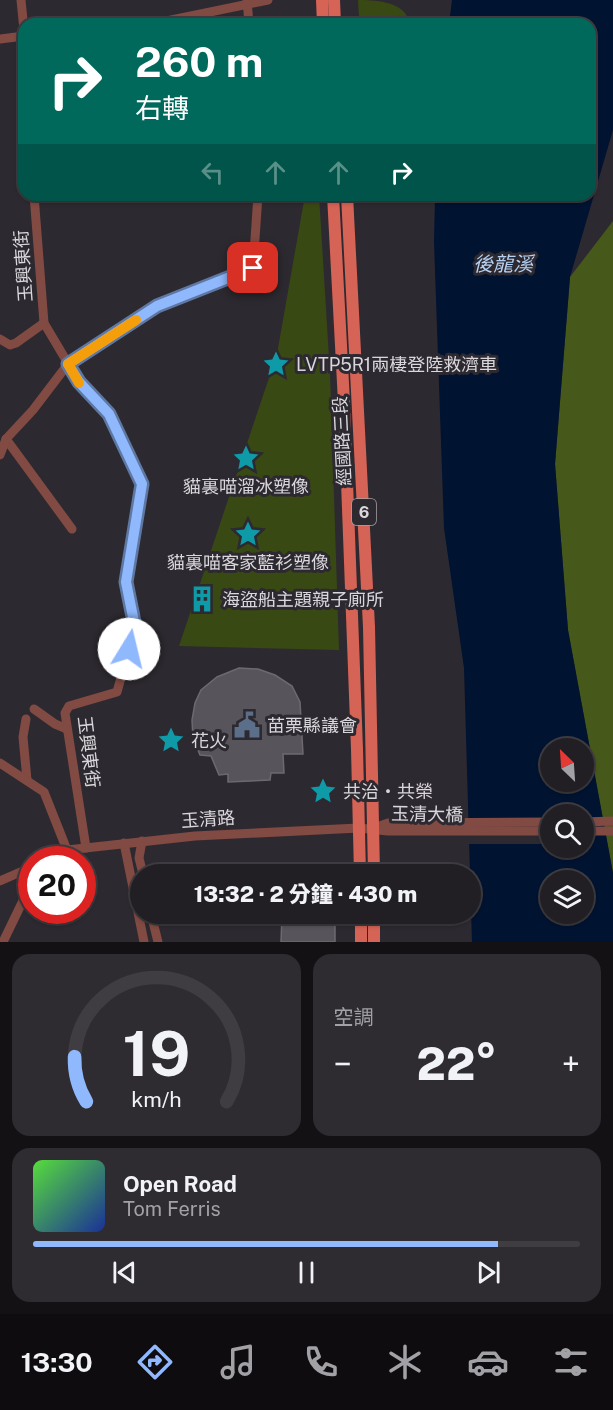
<!DOCTYPE html>
<html lang="zh-TW">
<meta charset="utf-8">
<style>
:root{--surface:#221f24;--page:#2e2c31;--text:#f1f3f6;--muted:#a2a2a6;--line:#3f3d41;--accent:#90b8fd}
body{margin:0;font-family:"Public Sans","Noto Sans TC",sans-serif;background:var(--page);color:var(--text);height:100vh;display:flex;flex-direction:column;font-size:22px;white-space:nowrap}
*{box-sizing:border-box;margin:0}
p{font-size:20px;color:var(--muted)}
.icon{flex:none;width:33px;height:33px;fill:none;stroke:currentColor;stroke-width:2;stroke-linecap:round;stroke-linejoin:round}
.map{position:relative;height:942px;overflow:hidden}
.side{display:flex;flex-direction:column;gap:12px;padding:12px;background:#131114;flex:1}
.side>*{flex:none}
.top-card{position:absolute;left:18px;top:18px;width:578px;height:183px;border-radius:18px;box-shadow:0 2px 4px #0004,0 0 0 2px var(--line);background:#00695c;color:#fff;overflow:hidden}
.needle{width:39px;rotate:335deg}
.tools{position:absolute;left:540px;top:738px;display:grid;gap:12px}
.tools a{display:grid;place-items:center;width:54px;height:54px;border-radius:50%;background:var(--surface);box-shadow:0 2px 4px #0004,0 0 0 2px var(--line);font-size:30px}
.speed{position:absolute;left:18px;top:846px;display:flex;gap:12px;font-size:30px;font-weight:700;text-align:center}
.speed>*{display:grid;place-content:center;width:78px;height:78px;border-radius:50%;background:var(--surface);box-shadow:0 2px 4px #0004,0 0 0 2px var(--line);line-height:1}
.speed .limit{border:9px solid #d22;background:#fff;color:#111}
.pin{position:absolute;display:grid;place-items:center;width:51px;height:51px;color:#fff;margin:-26px;border-radius:12px;box-shadow:0 3px 9px #0006}
.me{position:absolute;width:66px;margin:-33px;rotate:9deg;stroke-linejoin:round;filter:drop-shadow(0 0 4px #0008)}
.turn{display:flex;align-items:center;gap:21px;height:126px;padding:0 18px;font-size:27px}
.turn .icon{width:78px;height:78px;stroke-width:2.5}
.turn b{display:block;font-size:42px;line-height:51px}
.lanes{display:flex;align-items:center;height:57px;padding:0 18px;background:#0003;justify-content:center;gap:30px;direction:ltr}
.lanes .off{opacity:.35}
.big{font-size:45px;font-weight:800;line-height:1.1}
.side .tile{flex:1;display:flex;flex-direction:column;justify-content:center;gap:9px;min-width:0;padding:0 21px;border-radius:18px;background:var(--page)}
.side .dial{align-items:center;gap:0}
.dial svg{height:156px;overflow:visible;fill:none;stroke:var(--line);stroke-width:7;stroke-linecap:round;text-anchor:middle}
.dial text{fill:var(--text);stroke:none}
.song{display:flex;align-items:center;gap:18px}
.cover{width:72px;height:72px;border-radius:9px;background:linear-gradient(135deg,hsl(110 70% 55%),hsl(230 70% 35%))}
.played{height:6px;border-radius:3px;background:linear-gradient(90deg,var(--accent) 85%,var(--line) 85%)}
.keys{display:flex;justify-content:space-around;direction:ltr}
.heat{display:flex;justify-content:space-between;align-items:center;font-size:33px;direction:ltr}
.side .tiles{flex:1;display:grid;gap:12px;grid-template-columns:1fr 1fr}
.tile:last-child{grid-column:span 2}
.trip{position:absolute;left:130px;top:864px;width:351px;height:60px;border-radius:30px;background:var(--surface);box-shadow:0 2px 4px #0004,0 0 0 2px var(--line);font-weight:800;line-height:60px;text-align:center}
.dock{display:flex;height:96px;justify-content:space-around;align-items:center;background:#0e0c0e;color:var(--muted)}
.dock .icon{width:42px;height:42px}
.dock .current{color:var(--accent)}
.dock b{font-size:27px;color:var(--text)}
.map>svg:first-child{display:block}
</style>
<div class="map">
<svg width="613" height="942" viewBox="0 0 613 942">
<rect width="100%" height="100%" fill="#2d2930"/>
<!-- green -->
<g fill="#394914">
<path d="M 358,0 C 374,0 400,1 408,18 L 404,24 L 373,24 L 359,16 Z"/>
<path d="M 305,195 L 319,195 L 330,374 L 339,650 L 179,646 L 277,354 Z"/>
</g>
<!-- forest -->
<path fill="#46581a" d="M 613,221 L 613,873 L 568,630 L 555,464 L 570,277 Z"/>
<!-- water -->
<path fill="#001330" fill-rule="evenodd" d="M 452,0 L 613,0 L 613,130 L 570,277 L 555,464 L 568,630 L 613,873 L 613,942 L 472,942 L 464,668 L 444,528 L 434,242 L 435,195 L 590,195 L 590,24 L 449,24 ZM 550,748 L 584,748 L 584,782 L 550,782 ZM 550,814 L 584,814 L 584,848 L 550,848 ZM 550,880 L 584,880 L 584,914 L 550,914 Z"/>
<!-- pier -->
<path fill="#2d2930" d="M 550,819 L 550,844 L 466,844 L 465,820 Z"/>
<!-- building -->
<g fill="#58545b" stroke="#6e6971" stroke-width="1.5">
<path d="M 239,668 L 258,669 L 275,675 L 292,686 L 300,702 L 303,754 L 283,754 L 284,773 L 271,773 L 270,780 L 228,782 L 228,774 L 219,775 L 211,756 L 200,755 L 193,738 L 192,720 L 195,703 L 201,690 L 217,677 Z"/>
<path d="M 282,914 L 335,914 L 335,942 L 281,942 Z"/>
</g>
<g fill="none" stroke-linecap="round" stroke-linejoin="round">
<!-- minor -->
<g stroke="#814a42" stroke-width="9">
<path d="M 21,0 L 24,30"/>
<path d="M 247,0 L 249,24"/>
<path d="M 152,24 L 268,0"/>
<path d="M 0,39 L 24,36"/>
<path d="M 34,195 L 44,323 L 79,382 L 109,414 L 142,484 L 127,582 L 135,627 L 117,692 L 69,706 L 65,713 L 86,848"/>
<path d="M 0,339 L 10,345 L 16,343 L 44,323"/>
<path d="M 6,439 L 72,529"/>
<path d="M 0,455 L 6,439 L 33,410 L 68,364 L 157,306 L 253,268 L 258,195"/>
<path d="M 34,709 L 55,724 L 67,729"/>
<path d="M 26,719 L 23,737 L 27,780"/>
<path d="M 0,763 L 44,792 L 67,850"/>
<path d="M 584,822 L 613,821"/>
<path d="M 374,828 L 388,823 L 550,822"/>
<path d="M 584,831 L 613,831"/>
<path d="M 142,841 L 139,858 L 143,874"/>
<path d="M 124,843 L 144,942"/>
<path d="M 47,860 L 67,850 L 195,836 L 359,828 L 388,831 L 550,831"/>
<path d="M 0,881 L 32,867"/>
<path d="M 151,914 L 158,942"/>
<path d="M 3,942 L 32,882"/>
</g>
<!-- major -->
<g stroke="#d56356" stroke-width="12">
<path d="M 322,0 L 323,24"/>
<path d="M 334,0 L 335,24"/>
<path d="M 333,195 L 344,402 L 357,749 L 360,874"/>
<path d="M 347,195 L 369,627 L 374,874"/>
<path d="M 361,914 L 361,942"/>
<path d="M 374,914 L 374,942"/>
</g>
</g>
<g fill="none" stroke-linecap="round" stroke-linejoin="round">
<!-- route casing -->
<g stroke="#5e78a4" stroke-width="15">
<path id="route" d="M 129,649 L 135,627 L 126,582 L 142,484 L 109,414 L 79,382 L 68,364 L 157,306 L 253,268"/>
</g>
<!-- route -->
<use href="#route" stroke="#90b8fd" stroke-width="10"/>
<!-- slow -->
<path stroke="#f59e0b" stroke-width="10" d="M 79,383 L 68,364 L 136,320"/>
</g>
<!-- icons -->
<defs>
<g id="sight-bare" transform="scale(2.07)"><path d="M0-6L1.8-2.2L6-1.7L2.9 1.2L3.7 5.4L0 3.3L-3.7 5.4L-2.9 1.2L-6-1.7L-1.8-2.2Z" fill="#0f9aa8" stroke="#2d2930" stroke-width="2.5" paint-order="stroke"/></g>
<g id="building-bare" transform="scale(2.07)"><path d="M-4-6H4V6H1V3H-1V6H-4ZM-2.5-4.3h1.7v1.8h-1.7ZM.8-4.3h1.7v1.8H.8ZM-2.5-1h1.7V.8h-1.7ZM.8-1h1.7V.8H.8Z" fill="#0f9aa8" stroke="#2d2930" stroke-width="2.5" paint-order="stroke"/></g>
<g id="civic-bare" transform="scale(2.07)"><path d="M-.6-6.5H3V-4.5H.6V-3L4-1V1h2V6H-6V1h2V-1L-.6-3ZM-1.2 2.5V6h2.4V2.5Z" fill="#5c6f8a" stroke="#2d2930" stroke-width="2.5" paint-order="stroke"/></g>
</defs>
<g fill-rule="evenodd">
<use href="#sight-bare" x="276" y="364"/>
<use href="#sight-bare" x="246" y="458"/>
<use href="#sight-bare" x="248" y="534"/>
<use href="#building-bare" x="202" y="599"/>
<use href="#civic-bare" x="247" y="725"/>
<use href="#sight-bare" x="171" y="740"/>
<use href="#sight-bare" x="323" y="791"/>
</g>
<g text-anchor="middle" dominant-baseline="central" stroke-width="6" stroke-linejoin="round" paint-order="stroke">
<!-- shield labels -->
<rect fill="#2d2930" stroke="#a6a3a8" stroke-width="1.5" x="352" y="499" width="24" height="26" rx="4.5"/>
<g font-size="16" font-weight="bold" fill="#dad7dc">
<text x="364" y="512">6</text>
</g>
<!-- street labels -->
<g font-size="18" fill="#dad7dc" stroke="#2d2930">
<text transform="translate(23 266) rotate(-94)">玉興東街</text>
<text transform="translate(342 441) rotate(-93)">經國路三段</text>
<text transform="translate(89 752) rotate(83)">玉興東街</text>
<text transform="translate(427 814) rotate(1)">玉清大橋</text>
<text transform="translate(208 819) rotate(-4)">玉清路</text>
</g>
<!-- poi labels -->
<g font-size="18" fill="#dad7dc" stroke="#2d2930" text-anchor="start">
<text x="296" y="364">LVTP5R1兩棲登陸救濟車</text>
<text x="246" y="486" text-anchor="middle">貓裏喵溜冰塑像</text>
<text x="248" y="562" text-anchor="middle">貓裏喵客家藍衫塑像</text>
<text x="222" y="599">海盜船主題親子廁所</text>
<text x="267" y="725">苗栗縣議會</text>
<text x="191" y="740">花火</text>
<text x="343" y="791">共治‧共榮</text>
</g>
<!-- water labels -->
<g font-size="20" font-style="italic" fill="#b5d1f3" stroke="#2d2930">
<text x="503" y="264">後龍溪</text>
</g>
</g>
</svg>
<div class="tools">
<a><svg class="needle" viewBox="-14 -14 28 28"><path d="M0-13l5 13h-10z" fill="#e53935"/><path d="M0 13l5-13h-10z" fill="#a2a2a6"/></svg></a>
<a><svg class="icon" aria-label="search" viewBox="0 0 24 24"><circle cx="10" cy="10" r="6"/><path d="M15 15l6 6"/></svg></a>
<a><svg class="icon" aria-label="layers" viewBox="0 0 24 24"><path d="M12 4l9 5-9 5-9-5zM3 14l9 5 9-5"/></svg></a>
</div>
<div class="speed"><div class="limit">20</div></div>
<div class="pin" style="left:253px;top:268px;background:#d93025"><svg class="icon" aria-label="arrive" viewBox="0 0 24 24"><path d="M6 21V4h12l-3 4 3 4H6"/></svg></div>
<svg class="me" style="left:129px;top:649px" viewBox="-20 -20 40 40"><circle r="19" fill="#fff"/><path d="M0-13L10 11 0 6-10 11z" fill="#90b8fd"/></svg>
<div class="trip">13:32 · 2 分鐘 · 430 m</div>
<div class="top-card">
<div class="turn"><svg class="icon" aria-label="right" viewBox="0 0 24 24"><path d="M7 20v-9h11M14 6l5 5-5 5"/></svg><div><b>260 m</b>右轉</div></div>
<div class="lanes"><svg class="icon off" aria-label="left" viewBox="0 0 24 24"><path d="M17 20v-9H6M10 6l-5 5 5 5"/></svg><svg class="icon off" aria-label="ahead" viewBox="0 0 24 24"><path d="M12 20V5M6 11l6-6 6 6"/></svg><svg class="icon off" aria-label="ahead" viewBox="0 0 24 24"><path d="M12 20V5M6 11l6-6 6 6"/></svg><svg class="icon" aria-label="right" viewBox="0 0 24 24"><path d="M7 20v-9h11M14 6l5 5-5 5"/></svg></div>
</div>
</div>
<section class="side">
<div class="tiles">
<div class="tile dial"><svg viewBox="0 0 100 80">
<path d="M14 69A42 42 0 1 1 86 69"/>
<path d="M14 69A42 42 0 0 1 8 46" stroke="#90b8fd"/>
<text x="50" y="56" font-size="32" font-weight="700">19</text>
<text x="50" y="72" font-size="11">km/h</text>
</svg></div>
<div class="tile"><p>空調</p>
<div class="heat"><a>−</a><b class="big">22°</b><a>+</a></div>
</div>
<div class="tile">
<div class="song"><i class="cover"></i><div><b>Open Road</b><p>Tom Ferris</p></div></div>
<div class="played"></div>
<div class="keys"><svg class="icon" aria-label="previous" viewBox="0 0 24 24"><path d="M18 5L8 12l10 7zM5 5v14"/></svg><svg class="icon" aria-label="pause" viewBox="0 0 24 24"><path d="M8 5v14M16 5v14"/></svg><svg class="icon" aria-label="next" viewBox="0 0 24 24"><path d="M6 5l10 7-10 7zM19 5v14"/></svg></div>
</div>
</div>
</section>
<nav class="dock">
<b>13:30</b>
<svg class="icon current" aria-label="directions" viewBox="0 0 24 24"><path d="M12 3l9 9-9 9-9-9zM9 14v-3h6M13 9l2 2-2 2"/></svg>
<svg class="icon" aria-label="music" viewBox="0 0 24 24"><path d="M9 18V5l10-2v13"/><circle cx="6" cy="18" r="3"/><circle cx="16" cy="16" r="3"/></svg>
<svg class="icon" aria-label="phone" viewBox="0 0 24 24"><path d="M5 4h4l2 5-3 2q2 4 5 5l2-3 5 2v4C11 20 4 13 5 4z"/></svg>
<svg class="icon" aria-label="climate" viewBox="0 0 24 24"><path d="M12 3v18M4 7l16 10M4 17L20 7"/></svg>
<svg class="icon" aria-label="car" viewBox="0 0 24 24"><path d="M5 17H2v-5l4-1 3-4h7l3 4 3 1v5h-3M9 17h6M6 11h13"/><circle cx="7" cy="17" r="2"/><circle cx="17" cy="17" r="2"/></svg>
<svg class="icon" aria-label="filters" viewBox="0 0 24 24"><path d="M4 7h16M4 17h16"/><circle cx="9" cy="7" r="2"/><circle cx="15" cy="17" r="2"/></svg>
</nav>
